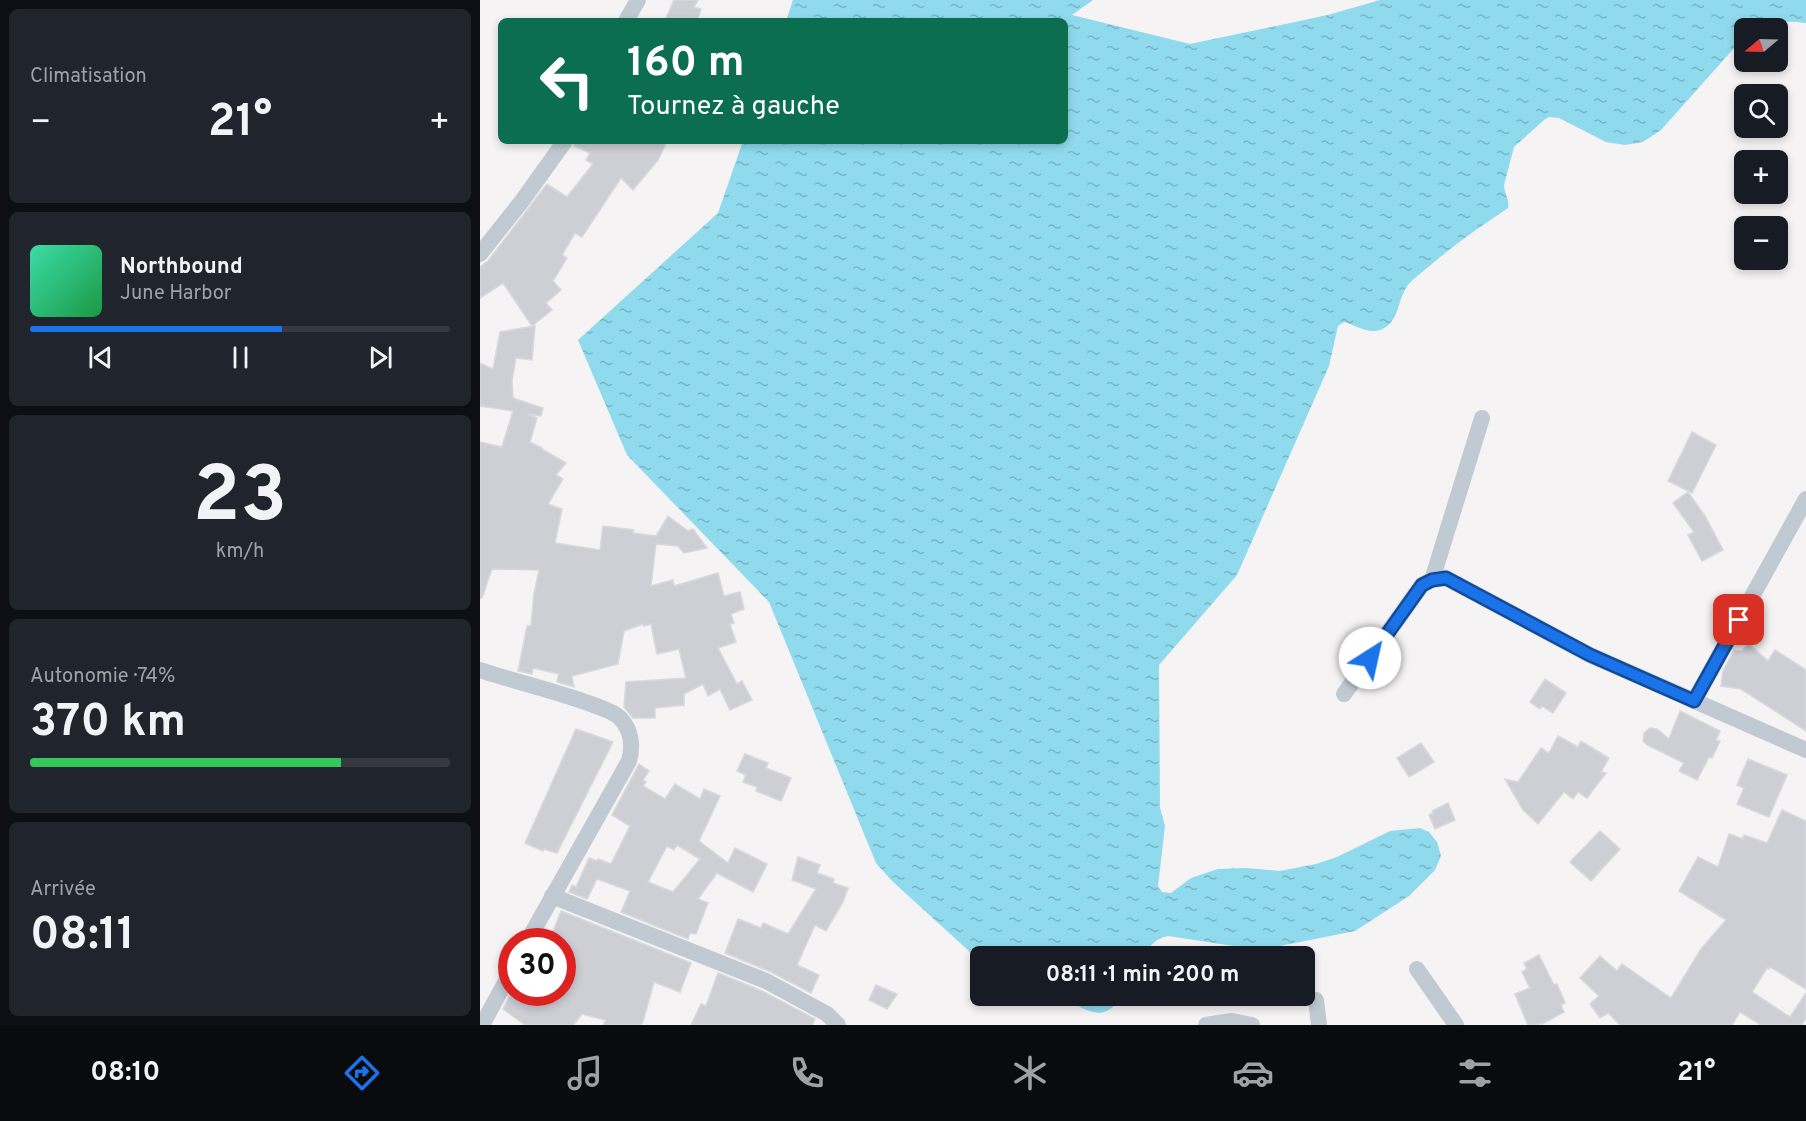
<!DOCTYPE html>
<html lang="fr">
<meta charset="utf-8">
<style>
:root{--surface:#171b24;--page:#20242c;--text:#f1f3f6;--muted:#9ea1a6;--line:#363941;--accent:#1a73e8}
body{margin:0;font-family:Overpass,sans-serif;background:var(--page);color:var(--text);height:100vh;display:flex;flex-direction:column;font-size:22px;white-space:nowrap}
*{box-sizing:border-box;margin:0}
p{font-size:20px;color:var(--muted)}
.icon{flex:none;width:33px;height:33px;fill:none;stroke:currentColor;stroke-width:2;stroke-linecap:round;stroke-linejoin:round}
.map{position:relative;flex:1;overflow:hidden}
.side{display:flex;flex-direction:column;gap:9px;padding:9px;background:#0d0f14;width:480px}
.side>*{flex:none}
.top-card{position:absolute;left:18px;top:18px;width:570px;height:126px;border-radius:9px;box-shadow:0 3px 9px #0003;background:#0b6e4f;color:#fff;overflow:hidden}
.needle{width:39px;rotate:251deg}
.fabs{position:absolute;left:1254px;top:18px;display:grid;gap:12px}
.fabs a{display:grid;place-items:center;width:54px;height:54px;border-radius:9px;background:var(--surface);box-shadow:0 3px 9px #0003;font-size:30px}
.speed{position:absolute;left:18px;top:928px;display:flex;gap:12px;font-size:30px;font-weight:700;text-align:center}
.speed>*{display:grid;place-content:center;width:78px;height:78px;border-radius:50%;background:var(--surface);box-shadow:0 3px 9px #0003;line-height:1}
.speed .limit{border:9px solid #d22;background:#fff;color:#111}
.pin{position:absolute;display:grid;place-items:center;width:51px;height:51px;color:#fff;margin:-26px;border-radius:12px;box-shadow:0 3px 9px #0006}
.me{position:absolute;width:66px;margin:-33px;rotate:35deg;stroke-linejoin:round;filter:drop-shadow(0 0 4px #0008)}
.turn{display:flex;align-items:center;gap:21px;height:126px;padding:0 30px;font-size:27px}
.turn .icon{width:78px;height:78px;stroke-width:2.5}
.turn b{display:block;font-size:42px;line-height:51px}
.big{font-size:45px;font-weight:700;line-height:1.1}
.side .tile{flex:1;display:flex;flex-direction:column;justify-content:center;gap:9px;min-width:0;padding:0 21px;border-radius:9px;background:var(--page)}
.side .dial{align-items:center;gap:0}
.dial b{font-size:78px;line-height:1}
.song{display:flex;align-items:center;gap:18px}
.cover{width:72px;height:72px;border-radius:9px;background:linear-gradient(135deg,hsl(160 70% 55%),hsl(140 70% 35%))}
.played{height:6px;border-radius:3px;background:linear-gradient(90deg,var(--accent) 60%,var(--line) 60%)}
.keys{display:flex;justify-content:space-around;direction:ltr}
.heat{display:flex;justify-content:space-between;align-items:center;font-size:33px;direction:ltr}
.charge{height:9px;border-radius:4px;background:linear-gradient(90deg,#34c759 74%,var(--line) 0)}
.trip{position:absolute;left:490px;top:946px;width:345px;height:60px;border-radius:9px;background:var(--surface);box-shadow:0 3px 9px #0003;font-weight:700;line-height:60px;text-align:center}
.dock{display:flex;height:96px;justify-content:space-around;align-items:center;background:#090b0e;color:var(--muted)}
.dock .icon{width:42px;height:42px}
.dock .selected{color:var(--accent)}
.dock b{font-size:27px;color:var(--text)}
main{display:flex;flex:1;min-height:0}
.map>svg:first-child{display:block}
</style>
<main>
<section class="side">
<div class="tile"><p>Climatisation</p>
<div class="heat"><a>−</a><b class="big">21°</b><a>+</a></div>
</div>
<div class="tile">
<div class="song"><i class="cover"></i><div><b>Northbound</b><p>June Harbor</p></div></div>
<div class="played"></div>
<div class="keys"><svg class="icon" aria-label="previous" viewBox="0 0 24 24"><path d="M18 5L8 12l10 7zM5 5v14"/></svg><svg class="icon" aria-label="pause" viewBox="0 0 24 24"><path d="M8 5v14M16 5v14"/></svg><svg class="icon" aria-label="next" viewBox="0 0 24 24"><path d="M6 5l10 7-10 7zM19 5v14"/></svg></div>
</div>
<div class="tile dial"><b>23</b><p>km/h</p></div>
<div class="tile"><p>Autonomie · 74%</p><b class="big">370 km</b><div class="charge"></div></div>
<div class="tile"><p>Arrivée</p><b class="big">08:11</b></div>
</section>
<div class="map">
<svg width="1326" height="1025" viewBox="0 0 1326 1025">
<defs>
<pattern id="water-ripples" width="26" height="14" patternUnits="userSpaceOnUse" patternTransform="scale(1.5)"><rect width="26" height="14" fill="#90daee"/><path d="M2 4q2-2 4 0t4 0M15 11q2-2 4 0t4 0" fill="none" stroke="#78b4c4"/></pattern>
</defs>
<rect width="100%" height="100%" fill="#f5f3f3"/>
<!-- water -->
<g fill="url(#water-ripples)">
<path d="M 313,0 L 613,0 L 592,15 L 710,44 L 848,15 L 900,0 L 1326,0 L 1326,23 C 1315,22 1306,21 1295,23 C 1284,25 1276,28 1264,28 L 1264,37 L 1181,130 L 1163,142 L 1145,145 L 1126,142 L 1079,118 L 1069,117 L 1064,120 L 1034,147 L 1024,185 C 1024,193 1030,200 1028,208 C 1002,225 977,243 953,263 C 945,270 935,277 928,285 C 917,299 920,323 900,330 C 888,334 875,325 864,322 L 858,326 L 849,366 L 757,575 L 679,665 L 680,808 L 685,826 L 678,886 L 682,892 L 691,893 L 711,878 L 738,869 L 766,868 L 800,871 L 836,864 L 857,857 L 910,831 L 940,828 L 949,832 L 957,842 L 961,856 L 955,870 L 929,896 L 875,931 L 780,950 L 688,936 C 675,939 669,946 663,957 L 501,957 L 501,962 L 412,881 L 396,863 L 289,602 L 147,455 L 98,340 L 238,213 L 263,141 L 585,141 L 585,21 L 306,21 Z"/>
<path d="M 578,996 L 641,996 C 625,1025 605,1010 583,997 Z"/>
</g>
<!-- building -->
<g fill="#cdcfd5" stroke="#d7d9de" stroke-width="1.5" fill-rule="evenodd">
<path d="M 194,0 L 218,0 L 214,7 L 221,9 L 217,21 L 185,21 Z"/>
<path d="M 95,141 L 187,141 L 178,160 L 153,190 L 141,178 L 102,237 L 95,233 L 82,255 L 87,258 L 73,281 L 81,290 L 66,303 L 72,310 L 52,326 L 23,283 L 0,298 L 0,267 L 8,261 L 67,184 L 87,197 L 113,164 L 106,160 L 110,153 L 94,146 Z"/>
<path d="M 55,326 L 52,360 L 36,358 L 32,380 L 33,398 L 63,408 L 61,416 L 48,414 L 57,418 L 50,442 L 62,448 L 62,449 L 86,463 L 76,475 L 83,479 L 68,504 L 82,509 L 75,543 L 120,550 L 123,526 L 154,530 L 153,533 L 176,536 L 188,516 L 208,531 L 213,529 L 227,548 L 204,553 L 198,546 L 176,544 L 171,586 L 193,580 L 194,586 L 238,573 L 244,596 L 260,592 L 264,609 L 251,614 L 254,623 L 250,624 L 256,642 L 238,648 L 257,684 L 262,681 L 272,700 L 250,710 L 240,689 L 228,696 L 223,684 L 204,694 L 204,705 L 175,708 L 175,718 L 153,718 L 144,707 L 146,682 L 206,678 L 199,649 L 177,654 L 171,624 L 164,626 L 163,624 L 144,631 L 138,664 L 92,676 L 94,687 L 77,682 L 79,674 L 53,668 L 52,674 L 38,671 L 47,626 L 51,626 L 54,594 L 59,570 L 12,569 L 2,598 L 0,598 L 0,442 L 22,447 L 33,411 L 0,406 L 0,363 L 13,369 L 20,332 Z"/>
<path d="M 1212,432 L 1236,445 L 1212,493 L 1188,481 Z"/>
<path d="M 1208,492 L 1225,516 L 1243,550 L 1222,561 L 1208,535 L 1214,532 L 1193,503 Z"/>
<path d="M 1269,644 L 1288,661 L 1295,650 L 1326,670 L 1326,731 L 1261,689 L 1241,686 L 1243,671 L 1254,650 L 1261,651 Z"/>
<path d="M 1065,679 L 1086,693 L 1073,713 L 1062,706 L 1060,709 L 1050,702 Z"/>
<path d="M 1200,711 L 1240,731 L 1236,740 L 1240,741 L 1232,758 L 1229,757 L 1217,780 L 1199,771 L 1204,763 L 1167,745 L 1163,741 L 1164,733 L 1170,728 L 1177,729 L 1189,739 Z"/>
<path d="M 96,729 L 133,742 L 77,853 L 64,849 L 63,851 L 45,843 Z"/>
<path d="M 1078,736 L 1098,747 L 1101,741 L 1129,758 L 1121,772 L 1126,773 L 1107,798 L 1098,792 L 1093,799 L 1084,792 L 1058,824 L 1043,810 L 1025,779 L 1038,782 L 1061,748 L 1069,753 Z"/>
<path d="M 941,743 L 954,762 L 929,777 L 917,758 Z"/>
<path d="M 265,754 L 288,763 L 286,768 L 311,778 L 301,801 L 276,791 L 277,787 L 263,782 L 266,775 L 257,771 Z"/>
<path d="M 1268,759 L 1307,775 L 1289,817 L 1257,804 L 1264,788 L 1257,785 Z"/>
<path d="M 159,764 L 169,771 L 163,780 L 166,782 L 163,786 L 185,799 L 195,784 L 220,799 L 224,789 L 240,796 L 219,841 L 248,863 L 255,848 L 287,864 L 273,892 L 237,873 L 218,899 L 228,903 L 216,934 L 210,933 L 208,939 L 141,912 L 150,891 L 117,879 L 107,899 L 89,892 L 92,885 L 96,887 L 109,858 L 117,861 L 118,859 L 131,864 L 150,826 L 132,815 ZM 197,845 L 220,859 L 193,892 L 168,882 L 187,846 L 194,850 Z"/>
<path d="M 968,803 L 975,820 L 955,829 L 949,815 L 953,813 L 952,811 Z"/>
<path d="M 1302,810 L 1326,821 L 1326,989 L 1290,967 L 1289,969 L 1287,968 L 1272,992 L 1310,1017 L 1326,993 L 1326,1018 L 1322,1024 L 1323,1025 L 1281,1025 L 1260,1012 L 1252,1025 L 1140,1025 L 1128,1013 L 1120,1018 L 1110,1004 L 1119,996 L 1100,978 L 1120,956 L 1137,971 L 1142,964 L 1191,998 L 1221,949 L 1246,920 L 1199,891 L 1218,857 L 1238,867 L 1249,834 L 1263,839 L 1264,835 L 1287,843 Z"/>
<path d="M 1120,831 L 1140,849 L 1111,881 L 1090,862 Z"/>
<path d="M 318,857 L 340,865 L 337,873 L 354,879 L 353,883 L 368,888 L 363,902 L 346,931 L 335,925 L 317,965 L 339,975 L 331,993 L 291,972 L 245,953 L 258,919 L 281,928 L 283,923 L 308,934 L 336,889 L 312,880 Z"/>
<path d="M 81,911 L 211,963 L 200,992 L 174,982 L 163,1022 L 160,1025 L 123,1025 L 126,1020 L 102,1014 L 94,1024 L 91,1025 L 45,1025 L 23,1009 L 31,993 L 82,993 L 82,942 L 69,942 Z"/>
<path d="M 1059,955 L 1074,985 L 1077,984 L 1085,1003 L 1081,1005 L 1084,1012 L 1062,1024 L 1062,1023 L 1056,1025 L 1048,1025 L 1035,994 L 1050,988 L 1042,972 L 1047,969 L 1044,963 Z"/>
<path d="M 238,973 L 282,991 L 335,1019 L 332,1025 L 211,1025 L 221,1004 L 226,1006 Z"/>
<path d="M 396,985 L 417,994 L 407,1009 L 389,1000 Z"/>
</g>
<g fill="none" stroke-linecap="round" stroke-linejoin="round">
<!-- minor -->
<g stroke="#c1cad2" stroke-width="16">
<path d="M 146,21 L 158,0"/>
<path d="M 0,254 L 42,201 L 85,141"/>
<path d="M 952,580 L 1002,418"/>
<path d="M 0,670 C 37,682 75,691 111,704 C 121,708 133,711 140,718 C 152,730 153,747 149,761 L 47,942"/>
<path d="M 864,694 L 942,585 L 952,580 L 966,578 L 1110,655 L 1326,750"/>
<path d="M 1214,701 L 1326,499"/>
<path d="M 72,896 L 286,981 L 347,1014 L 358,1025"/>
<path d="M 937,969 L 976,1025"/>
<path d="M 836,1000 L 839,1025"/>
<path d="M 2,1025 L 32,970"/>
<path d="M 726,1025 L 752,1021 L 772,1025"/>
</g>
</g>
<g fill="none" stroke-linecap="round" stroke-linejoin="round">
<!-- route casing -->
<g stroke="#114b97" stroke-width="15">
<path id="route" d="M 890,658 L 942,585 L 952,580 L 966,578 L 1110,655 L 1214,701 L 1259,620"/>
</g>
<!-- route -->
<use href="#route" stroke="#1a73e8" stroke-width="10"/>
</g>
</svg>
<div class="fabs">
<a><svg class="needle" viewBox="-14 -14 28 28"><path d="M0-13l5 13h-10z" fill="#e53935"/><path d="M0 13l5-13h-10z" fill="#9ea1a6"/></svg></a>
<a><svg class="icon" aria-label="search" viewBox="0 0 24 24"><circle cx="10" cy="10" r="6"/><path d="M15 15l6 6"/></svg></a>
<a>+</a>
<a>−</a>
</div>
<div class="speed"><div class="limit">30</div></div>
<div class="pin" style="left:1259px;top:620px;background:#d93025"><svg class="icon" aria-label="arrive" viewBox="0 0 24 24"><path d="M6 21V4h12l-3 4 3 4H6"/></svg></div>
<svg class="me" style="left:890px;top:658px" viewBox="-20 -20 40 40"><circle r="19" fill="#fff"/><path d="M0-13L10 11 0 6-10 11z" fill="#1a73e8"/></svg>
<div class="trip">08:11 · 1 min · 200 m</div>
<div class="top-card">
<div class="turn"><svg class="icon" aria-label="left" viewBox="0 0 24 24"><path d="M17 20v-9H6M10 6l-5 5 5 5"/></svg><div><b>160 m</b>Tournez à gauche</div></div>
</div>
</div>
</main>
<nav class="dock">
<b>08:10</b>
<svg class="icon selected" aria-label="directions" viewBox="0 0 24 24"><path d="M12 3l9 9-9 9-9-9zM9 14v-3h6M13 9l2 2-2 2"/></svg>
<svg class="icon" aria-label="music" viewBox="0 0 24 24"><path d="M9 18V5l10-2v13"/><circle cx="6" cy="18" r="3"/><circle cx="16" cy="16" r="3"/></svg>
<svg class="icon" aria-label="phone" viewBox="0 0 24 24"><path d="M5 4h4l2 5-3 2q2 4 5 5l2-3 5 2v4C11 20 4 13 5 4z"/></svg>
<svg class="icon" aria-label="climate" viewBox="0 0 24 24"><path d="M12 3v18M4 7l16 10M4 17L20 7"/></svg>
<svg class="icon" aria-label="car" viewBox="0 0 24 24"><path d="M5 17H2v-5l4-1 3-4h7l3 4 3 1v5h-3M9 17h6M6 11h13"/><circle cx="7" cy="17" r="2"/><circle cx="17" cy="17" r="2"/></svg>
<svg class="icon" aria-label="filters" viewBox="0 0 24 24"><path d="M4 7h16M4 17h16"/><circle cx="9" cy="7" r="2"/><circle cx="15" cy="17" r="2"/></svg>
<b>21°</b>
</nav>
